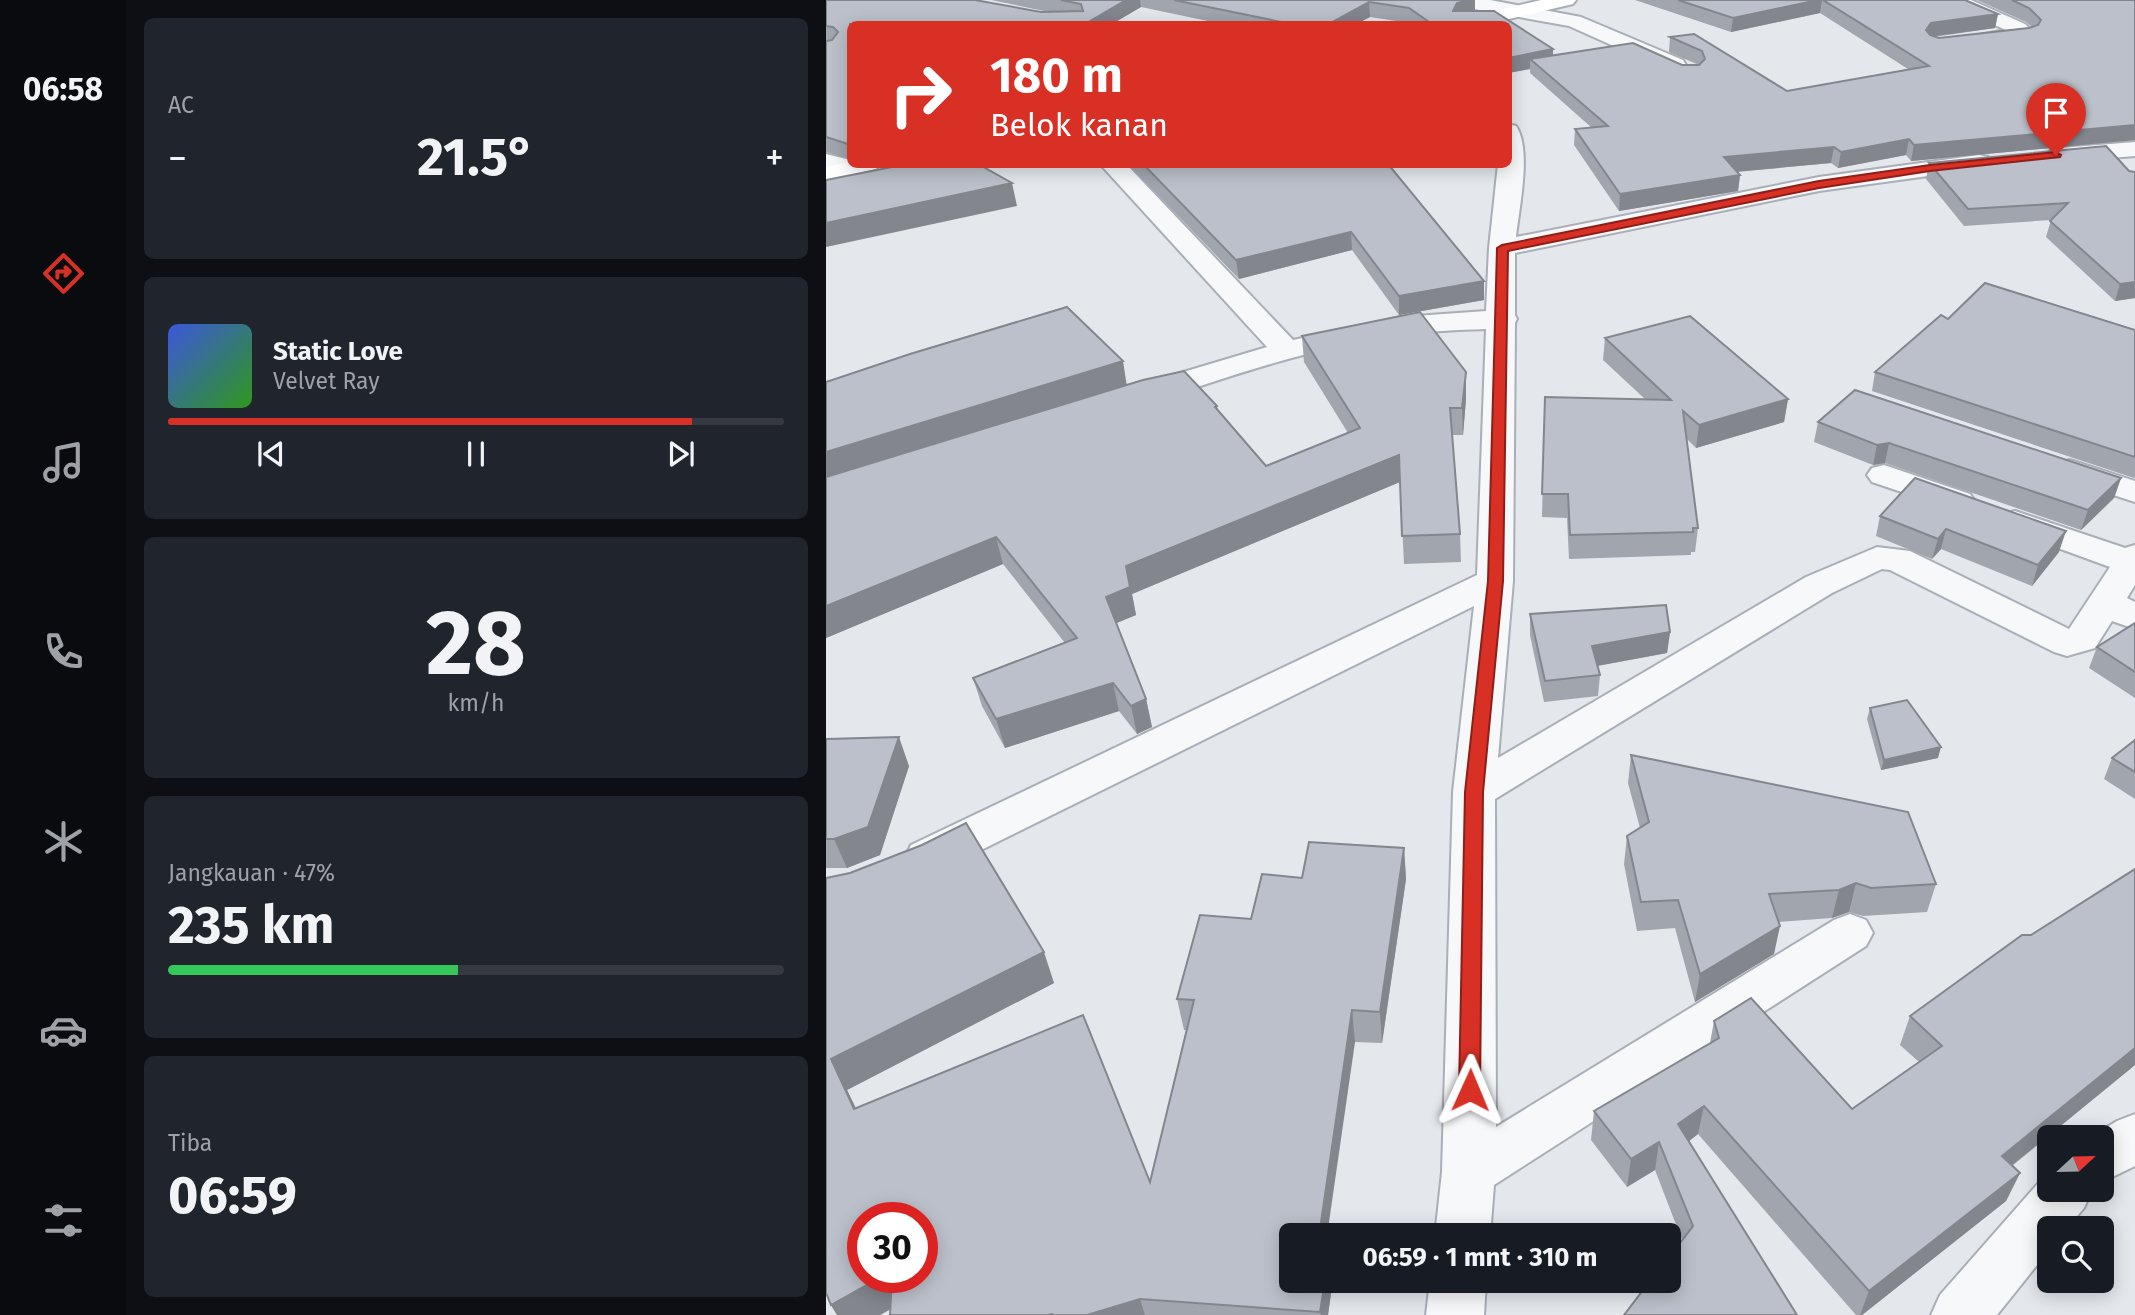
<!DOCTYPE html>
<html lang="id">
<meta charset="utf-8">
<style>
:root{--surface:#171b24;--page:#20242c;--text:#f1f3f6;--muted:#9ea1a6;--line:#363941;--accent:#d93025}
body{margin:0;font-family:"Fira Sans",sans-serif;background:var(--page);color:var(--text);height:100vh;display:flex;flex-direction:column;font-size:26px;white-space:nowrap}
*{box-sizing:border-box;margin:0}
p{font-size:23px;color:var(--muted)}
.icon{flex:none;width:38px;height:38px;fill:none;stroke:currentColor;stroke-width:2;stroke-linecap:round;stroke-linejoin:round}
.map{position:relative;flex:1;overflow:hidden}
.sheet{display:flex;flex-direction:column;gap:18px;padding:18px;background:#0d0f14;width:700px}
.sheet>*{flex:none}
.guide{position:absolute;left:21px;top:21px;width:665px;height:147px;border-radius:10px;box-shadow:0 4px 18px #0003;background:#d93025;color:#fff;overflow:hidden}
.needle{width:46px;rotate:68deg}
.controls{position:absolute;left:1211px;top:1125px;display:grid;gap:14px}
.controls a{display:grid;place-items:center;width:77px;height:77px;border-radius:10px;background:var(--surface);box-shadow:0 4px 18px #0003;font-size:35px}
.speed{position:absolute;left:21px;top:1202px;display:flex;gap:14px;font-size:35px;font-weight:700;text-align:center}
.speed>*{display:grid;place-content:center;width:91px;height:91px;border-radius:50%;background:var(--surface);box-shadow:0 4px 18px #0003;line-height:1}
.speed .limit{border:10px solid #d22;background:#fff;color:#111}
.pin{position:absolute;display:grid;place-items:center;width:60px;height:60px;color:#fff;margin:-72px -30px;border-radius:50% 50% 50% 0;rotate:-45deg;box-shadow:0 0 7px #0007}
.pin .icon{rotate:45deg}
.me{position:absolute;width:77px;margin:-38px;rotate:1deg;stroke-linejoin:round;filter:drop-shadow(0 0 5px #0008)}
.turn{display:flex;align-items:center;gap:24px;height:147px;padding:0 28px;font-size:32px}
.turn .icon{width:91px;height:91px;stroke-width:2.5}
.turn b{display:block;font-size:49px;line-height:60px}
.big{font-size:52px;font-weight:700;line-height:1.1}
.sheet .widget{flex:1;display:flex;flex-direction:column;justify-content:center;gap:10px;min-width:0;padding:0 24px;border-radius:10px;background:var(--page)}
.sheet .dial{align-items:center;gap:0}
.dial b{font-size:91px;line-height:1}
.song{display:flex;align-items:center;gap:21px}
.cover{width:84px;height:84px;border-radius:10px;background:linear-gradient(135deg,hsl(230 70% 55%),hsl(110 70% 35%))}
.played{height:7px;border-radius:4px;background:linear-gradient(90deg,var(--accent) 85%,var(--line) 85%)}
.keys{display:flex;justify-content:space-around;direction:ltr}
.heat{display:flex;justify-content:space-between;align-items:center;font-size:38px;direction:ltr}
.charge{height:10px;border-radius:5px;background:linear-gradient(90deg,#34c759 47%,var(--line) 0)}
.trip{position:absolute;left:453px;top:1223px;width:402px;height:70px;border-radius:10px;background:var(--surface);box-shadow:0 4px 18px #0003;font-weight:700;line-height:70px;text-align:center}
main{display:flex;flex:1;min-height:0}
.tabs{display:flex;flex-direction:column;width:126px;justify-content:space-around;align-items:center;background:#090b0e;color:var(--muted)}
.tabs .icon{width:49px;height:49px}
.tabs .selected{color:var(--accent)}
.tabs b{font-size:32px;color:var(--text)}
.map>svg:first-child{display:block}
</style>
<main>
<nav class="tabs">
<b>06:58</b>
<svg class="icon selected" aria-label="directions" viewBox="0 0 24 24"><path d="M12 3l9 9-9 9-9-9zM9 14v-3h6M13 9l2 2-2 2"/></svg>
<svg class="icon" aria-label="music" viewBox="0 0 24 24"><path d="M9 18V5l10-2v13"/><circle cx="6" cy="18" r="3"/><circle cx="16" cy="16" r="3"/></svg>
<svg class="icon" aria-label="phone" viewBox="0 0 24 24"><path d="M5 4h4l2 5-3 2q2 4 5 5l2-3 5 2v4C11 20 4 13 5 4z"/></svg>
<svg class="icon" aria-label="climate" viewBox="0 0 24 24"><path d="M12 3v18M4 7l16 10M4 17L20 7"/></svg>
<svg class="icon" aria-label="car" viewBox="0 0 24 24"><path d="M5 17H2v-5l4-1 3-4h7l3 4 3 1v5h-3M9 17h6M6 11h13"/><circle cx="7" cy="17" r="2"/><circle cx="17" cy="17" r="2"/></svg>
<svg class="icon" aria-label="filters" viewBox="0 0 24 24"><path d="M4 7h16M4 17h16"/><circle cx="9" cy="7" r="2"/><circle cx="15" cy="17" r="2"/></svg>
</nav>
<section class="sheet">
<div class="widget"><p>AC</p>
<div class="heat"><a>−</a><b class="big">21.5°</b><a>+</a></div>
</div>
<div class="widget">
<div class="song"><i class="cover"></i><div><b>Static Love</b><p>Velvet Ray</p></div></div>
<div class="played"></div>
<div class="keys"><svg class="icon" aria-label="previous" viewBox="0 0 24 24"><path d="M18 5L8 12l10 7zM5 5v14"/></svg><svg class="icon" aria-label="pause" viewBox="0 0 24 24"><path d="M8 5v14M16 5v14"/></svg><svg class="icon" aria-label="next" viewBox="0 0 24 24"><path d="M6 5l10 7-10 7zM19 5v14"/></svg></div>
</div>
<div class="widget dial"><b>28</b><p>km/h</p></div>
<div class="widget"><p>Jangkauan · 47%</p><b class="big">235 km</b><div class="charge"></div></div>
<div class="widget"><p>Tiba</p><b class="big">06:59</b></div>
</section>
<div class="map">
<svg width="1309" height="1315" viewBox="0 0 1309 1315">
<rect width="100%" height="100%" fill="#e4e7ec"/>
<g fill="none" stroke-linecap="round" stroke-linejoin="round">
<!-- street casing -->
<g stroke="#a9aeb7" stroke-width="4">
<g id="street">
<path d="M 621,0 L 664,0 L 755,17 L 857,60 L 860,65 L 857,70 L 841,70 L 743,26 L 631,6 Z"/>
<path d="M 1118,0 L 1145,0 L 1199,24 L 1209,34 L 1206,38 C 1190,43 1165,49 1149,44 L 1146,40 L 1149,36 L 1180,30 L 1121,4 Z"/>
<path d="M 682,124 L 690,126 C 706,149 693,209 690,237 L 993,177 L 1153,155 L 1162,157 L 1165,162 L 1162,167 L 1153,169 L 993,191 L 689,253 L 689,315 L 691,319 L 689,323 L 687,581 L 672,758 L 980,577 L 1051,547 L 1084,551 L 1243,629 L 1284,567 L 1177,528 L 1172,521 L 1177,514 L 1189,511 L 1299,548 L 1309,545 L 1309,585 L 1301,598 L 1309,602 L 1309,629 L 1286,621 L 1269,648 L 1241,656 L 1228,652 L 1064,570 L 1056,569 L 1006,593 L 669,799 L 670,1127 L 1008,920 L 1024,914 L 1040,920 L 1047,933 L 1040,946 L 668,1185 L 664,1236 L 609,1236 L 616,1172 L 627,792 L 648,606 L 117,869 L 101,874 L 85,869 L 79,857 L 85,845 L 651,575 L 660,329 C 631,330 602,331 574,335 C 489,347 407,375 326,402 L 315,404 L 304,402 L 300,395 L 304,388 L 441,347 L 274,164 L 300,164 L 467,340 L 575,317 L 660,311 L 663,248 L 672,164 L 682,164 Z"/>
<path d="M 1309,142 L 1309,156 L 1234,162 L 1225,160 L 1222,155 L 1225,150 L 1234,148 Z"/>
<path d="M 0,154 L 24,160 L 24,164 L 38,164 L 40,168 L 37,173 L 28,175 L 0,168 Z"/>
<path d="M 1244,460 L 1309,481 L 1309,502 L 1232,477 L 1227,470 L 1232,463 Z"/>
<path d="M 1058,465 L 1144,494 L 1149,501 L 1144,508 L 1132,511 L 1046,482 L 1041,475 L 1046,468 Z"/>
<path d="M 1309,1114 L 1309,1166 L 1276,1182 L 1276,1138 L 1263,1138 L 1291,1121 Z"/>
<path d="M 1223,1171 L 1223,1190 L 1266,1190 L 1258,1208 L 1241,1228 L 1223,1228 L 1223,1250 L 1171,1315 L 1105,1315 L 1114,1295 Z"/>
<path d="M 604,1281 L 660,1281 L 658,1315 L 600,1315 Z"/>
</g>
</g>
<!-- secondary casing -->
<g stroke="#a9aeb7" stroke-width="4">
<g id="secondary">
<path d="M 715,0 L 750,0 L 747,4 L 662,24 L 629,24 L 632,20 Z"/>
<path d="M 24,161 L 24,164 L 53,164 L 50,169 L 0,181 L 0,167 Z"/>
</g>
</g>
<!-- street -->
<use href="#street" fill="#f7f8fa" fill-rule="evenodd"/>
<!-- secondary -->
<use href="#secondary" fill="#fff" fill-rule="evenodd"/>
</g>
<!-- wall -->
<g fill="#a1a5ae">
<path d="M 0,0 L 149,0 L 215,12 L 223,12 L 165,0 L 649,0 L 649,11 L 668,11 L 727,49 L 727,55 L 807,43 L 856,65 L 873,65 L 843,52 L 844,37 L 868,34 L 961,91 L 1082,69 L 994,13 L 905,32 L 809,0 L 1139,0 L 1172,14 L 1169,28 L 1108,37 L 1113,38 L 1206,27 L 1200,22 L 1151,0 L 1309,0 L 1309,140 L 1085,161 L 1080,155 L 1012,168 L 1005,163 L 911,172 L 914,175 L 912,191 L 793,211 L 748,145 L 749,129 L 766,128 L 704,73 L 704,69 L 682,73 L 682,24 L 586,24 L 583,23 L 544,17 L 530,24 L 396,24 L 315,7 L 286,24 L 24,24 L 24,159 L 0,152 L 0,41 L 3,41 L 0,40 Z"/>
<path d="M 1103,163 L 1303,171 L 1309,172 L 1309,298 L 1289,301 L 1220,237 L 1225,220 L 1138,226 L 1100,179 Z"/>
<path d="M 302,164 L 562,164 L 658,281 L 658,300 L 573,315 L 526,250 L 413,279 Z"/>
<path d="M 1122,319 L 1309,330 L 1309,477 L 1308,478 L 1046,391 L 1049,372 Z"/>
<path d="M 476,336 L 640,399 L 637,435 L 626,435 L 634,534 L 635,562 L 578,564 L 574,482 L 306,594 L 310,615 L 290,623 L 320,699 L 326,727 L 311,734 L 293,711 L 179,748 L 156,706 L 147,678 L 239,643 L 177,564 L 0,638 L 301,385 L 391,406 L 392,410 L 440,466 L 522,433 L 478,362 Z"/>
<path d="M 779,338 L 962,399 L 958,422 L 870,448 L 861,439 L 872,528 L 869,552 L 865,552 L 865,555 L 743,559 L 741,518 L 716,517 L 719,397 L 819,399 L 777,360 Z"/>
<path d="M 992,422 L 1295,478 L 1288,498 L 1255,530 L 1059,463 L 1047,465 L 988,442 Z"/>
<path d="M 1054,516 L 1233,552 L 1206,586 L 1115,549 L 1106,559 L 1050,536 Z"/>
<path d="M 704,614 L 844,632 L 841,653 L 771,666 L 774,675 L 772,696 L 718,702 L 704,635 Z"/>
<path d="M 1309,623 L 1309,698 L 1263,668 L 1271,647 Z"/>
<path d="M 1044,708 L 1112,758 L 1055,770 L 1041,719 Z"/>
<path d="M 0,739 L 83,766 L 54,855 L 21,868 L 0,868 Z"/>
<path d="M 1309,740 L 1309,799 L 1278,779 L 1286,758 Z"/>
<path d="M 805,755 L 1110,884 L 1101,912 L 1037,916 L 1023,912 L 1006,918 L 952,922 L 948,954 L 869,1002 L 849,928 L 811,931 L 798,864 L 801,836 L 814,828 L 802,783 Z"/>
<path d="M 96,845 L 228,983 L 21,1090 L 30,1108 L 324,1182 L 360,1030 L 358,1030 L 351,999 L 425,919 L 476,878 L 578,848 L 580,879 L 556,1043 L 529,1042 L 466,1236 L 506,1286 L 502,1315 L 64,1315 L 65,1309 L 54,1315 L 11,1315 L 5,1305 L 24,873 Z"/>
<path d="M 1309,869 L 1309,1065 L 1186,1166 L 1194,1173 L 1180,1201 L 1036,1315 L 1030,1315 L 872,1134 L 863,1141 L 971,1315 L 856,1240 L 829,1170 L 801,1187 L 765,1140 L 768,1111 L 884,1043 L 888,1021 L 1026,1109 L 1093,1062 L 1074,1045 L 1084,1016 L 1205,935 Z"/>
</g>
<!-- shaded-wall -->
<g fill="#83868d">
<path d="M 300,0 L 314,0 L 315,7 L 286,24 L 259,24 Z"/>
<path d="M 643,0 L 649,0 L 649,13 L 627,11 L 631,3 Z"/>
<path d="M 992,0 L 996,0 L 994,13 L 905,32 L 907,18 Z"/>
<path d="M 543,2 L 544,17 L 530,24 L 503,24 Z"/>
<path d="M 1172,14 L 1169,28 L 1102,37 L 1100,30 L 1105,23 Z"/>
<path d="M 727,49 L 727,64 L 704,59 L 704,69 L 682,73 L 682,58 Z"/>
<path d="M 1309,125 L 1309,140 L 1085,161 L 1088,145 Z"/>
<path d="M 1083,139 L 1080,155 L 1012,168 L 1015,152 Z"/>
<path d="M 1008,147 L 1005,163 L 896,173 L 898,157 Z"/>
<path d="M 914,175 L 912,191 L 793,211 L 794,194 Z"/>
<path d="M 186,183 L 191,206 L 0,247 L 0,223 Z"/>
<path d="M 525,232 L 526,250 L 413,279 L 410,260 Z"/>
<path d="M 658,281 L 658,300 L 573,315 L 573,296 Z"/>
<path d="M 1309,282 L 1309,298 L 1289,301 L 1294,284 Z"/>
<path d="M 297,361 L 301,387 L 0,482 L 0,452 Z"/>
<path d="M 640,372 L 640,399 L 637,435 L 636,408 Z"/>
<path d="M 962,399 L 958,422 L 870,448 L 873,425 Z"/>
<path d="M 1063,443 L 1059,463 L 1047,465 L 1051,445 Z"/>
<path d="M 573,455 L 574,482 L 306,594 L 310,615 L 286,625 L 280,597 L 300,566 Z"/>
<path d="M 1295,478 L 1288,498 L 1255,530 L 1262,510 Z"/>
<path d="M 1120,529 L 1115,549 L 1106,559 L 1112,539 Z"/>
<path d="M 1240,531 L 1233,552 L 1206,586 L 1212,565 Z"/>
<path d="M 170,537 L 177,564 L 0,638 L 0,606 Z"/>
<path d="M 844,632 L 841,653 L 765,667 L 766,646 Z"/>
<path d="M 287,683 L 293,711 L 179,748 L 170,719 Z"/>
<path d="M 320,699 L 326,727 L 311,734 L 305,706 Z"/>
<path d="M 73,737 L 83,766 L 54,855 L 21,868 L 8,839 Z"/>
<path d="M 1115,747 L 1112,758 L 1055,770 L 1058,760 Z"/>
<path d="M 578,848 L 580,879 L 556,1043 L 554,1012 Z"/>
<path d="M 1030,883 L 1023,912 L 1006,918 L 1013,890 Z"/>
<path d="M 954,926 L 948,954 L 869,1002 L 874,974 Z"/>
<path d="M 218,952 L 228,983 L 21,1090 L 44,1139 L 28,1109 L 5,1059 Z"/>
<path d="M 526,1010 L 529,1042 L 501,1236 L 493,1236 Z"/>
<path d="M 1309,1048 L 1309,1065 L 1163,1184 L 1176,1156 Z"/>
<path d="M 878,1106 L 872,1134 L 848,1153 L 852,1124 Z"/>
<path d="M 833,1142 L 829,1170 L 801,1187 L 805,1159 Z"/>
<path d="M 1194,1173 L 1180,1201 L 1036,1315 L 1034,1315 L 1043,1291 Z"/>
<path d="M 53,1278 L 70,1278 L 82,1299 L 54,1315 L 11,1315 L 5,1305 Z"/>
<path d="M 499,1281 L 506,1281 L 506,1286 L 502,1315 L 495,1315 L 494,1312 Z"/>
<path d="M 314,1299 L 319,1315 L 261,1315 Z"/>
</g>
<!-- building -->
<g fill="#bbc0ca" stroke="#83868d" stroke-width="2">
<path d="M 0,0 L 149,0 L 215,12 L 257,11 L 255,4 L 235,0 L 300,0 L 259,24 L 24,24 L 24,142 L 22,144 L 0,137 L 0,41 L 6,40 L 12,32 L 7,27 L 0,26 Z"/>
<path d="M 348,0 L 643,0 L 631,3 L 627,11 L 668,11 L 727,49 L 682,58 L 682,24 L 606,24 L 583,8 L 543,2 L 503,24 L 465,24 Z"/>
<path d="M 852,0 L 992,0 L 907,18 Z"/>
<path d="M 997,0 L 1139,0 L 1172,14 L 1105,23 L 1100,30 L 1104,35 L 1113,38 L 1203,28 L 1212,25 L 1215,20 L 1203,8 L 1186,0 L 1309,0 L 1309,125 L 1088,145 L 1083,139 L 1015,152 L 1008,147 L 898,157 L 914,175 L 794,194 L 749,129 L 782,126 L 704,59 L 807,43 L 856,65 L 873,65 L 879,59 L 876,51 L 844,37 L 868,34 L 961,91 L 1103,66 Z"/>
<path d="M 1280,146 L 1303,171 L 1309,172 L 1309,282 L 1294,284 L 1224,221 L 1242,203 L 1142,209 L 1103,163 Z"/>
<path d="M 81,164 L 152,164 L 186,183 L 0,223 L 0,180 Z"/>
<path d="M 317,164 L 562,164 L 658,281 L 573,296 L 525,232 L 410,260 Z"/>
<path d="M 1159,283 L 1309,330 L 1309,457 L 1049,372 L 1115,315 L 1122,319 Z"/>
<path d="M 241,307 L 297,361 L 0,452 L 0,382 L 84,354 Z"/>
<path d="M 594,312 L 640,372 L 636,408 L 624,408 L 634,534 L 576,536 L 573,455 L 300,566 L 304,587 L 280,597 L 320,699 L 305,706 L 287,683 L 170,719 L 147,678 L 251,638 L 170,537 L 0,606 L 0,477 L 317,380 L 358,371 L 391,406 L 389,407 L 440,466 L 534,428 L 476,336 Z"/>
<path d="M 864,316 L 962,399 L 873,425 L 857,411 L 872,528 L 867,528 L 867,532 L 744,535 L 742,494 L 716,494 L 719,397 L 845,400 L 779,338 Z"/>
<path d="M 1029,390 L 1295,478 L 1262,510 L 1063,443 L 1051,445 L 992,422 Z"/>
<path d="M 1089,478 L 1240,531 L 1212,565 L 1120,529 L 1112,539 L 1054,516 Z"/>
<path d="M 840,605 L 844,632 L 766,646 L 774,675 L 719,681 L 704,614 Z"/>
<path d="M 1309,623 L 1309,672 L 1271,647 Z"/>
<path d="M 1081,700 L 1115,747 L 1058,760 L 1044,708 Z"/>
<path d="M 73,737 L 42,827 L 8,839 L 0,839 L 0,739 Z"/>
<path d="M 1309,740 L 1309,772 L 1286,758 Z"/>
<path d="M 805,755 L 1082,812 L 1110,884 L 1045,888 L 1030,883 L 1013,890 L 943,894 L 954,926 L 874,974 L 852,900 L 815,902 L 801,836 L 823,822 Z"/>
<path d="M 140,823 L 218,952 L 5,1059 L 28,1109 L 257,1015 L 324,1182 L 368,1000 L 351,999 L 374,915 L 425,919 L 436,874 L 476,878 L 483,842 L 578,848 L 554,1012 L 526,1010 L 493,1236 L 466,1236 L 466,1281 L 499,1281 L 494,1312 L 314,1299 L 261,1315 L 227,1315 L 226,1314 L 221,1315 L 64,1315 L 66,1278 L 96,1278 L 96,1218 L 37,1218 L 37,1278 L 53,1278 L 5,1305 L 0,1293 L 0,878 L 24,873 L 96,845 Z"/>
<path d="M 1309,869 L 1309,1048 L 1176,1156 L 1194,1173 L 1043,1291 L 878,1106 L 852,1124 L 971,1315 L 798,1315 L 824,1281 L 844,1281 L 844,1256 L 867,1226 L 833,1142 L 805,1159 L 768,1111 L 893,1038 L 888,1021 L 925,998 L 1026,1109 L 1116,1046 L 1084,1016 L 1196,935 L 1205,935 Z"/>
</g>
<!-- route -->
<path fill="#d93025" stroke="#8d1f18" stroke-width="2" d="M 1230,152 L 1235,155 L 1234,157 L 1104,171 L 993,188 L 682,251 L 677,581 L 657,792 L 654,1090 L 651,1097 L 644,1099 L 636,1097 L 633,1090 L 639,792 L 662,581 L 671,248 L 676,245 L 993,181 L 1104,165 Z"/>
</svg>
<div class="controls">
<a><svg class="needle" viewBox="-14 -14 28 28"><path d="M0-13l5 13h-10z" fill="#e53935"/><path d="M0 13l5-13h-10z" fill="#9ea1a6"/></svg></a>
<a><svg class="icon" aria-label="search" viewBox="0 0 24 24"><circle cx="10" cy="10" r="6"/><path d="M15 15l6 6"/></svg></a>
</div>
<div class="speed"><div class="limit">30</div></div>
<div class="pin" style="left:1230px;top:155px;background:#d93025"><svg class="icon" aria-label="arrive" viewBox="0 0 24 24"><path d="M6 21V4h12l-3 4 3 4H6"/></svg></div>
<svg class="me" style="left:644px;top:1090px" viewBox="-20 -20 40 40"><path d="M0-17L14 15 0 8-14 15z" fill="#d93025" stroke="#fff" stroke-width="4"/></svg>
<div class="trip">06:59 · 1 mnt · 310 m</div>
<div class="guide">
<div class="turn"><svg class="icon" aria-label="right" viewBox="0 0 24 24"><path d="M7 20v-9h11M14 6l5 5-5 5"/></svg><div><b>180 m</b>Belok kanan</div></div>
</div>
</div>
</main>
